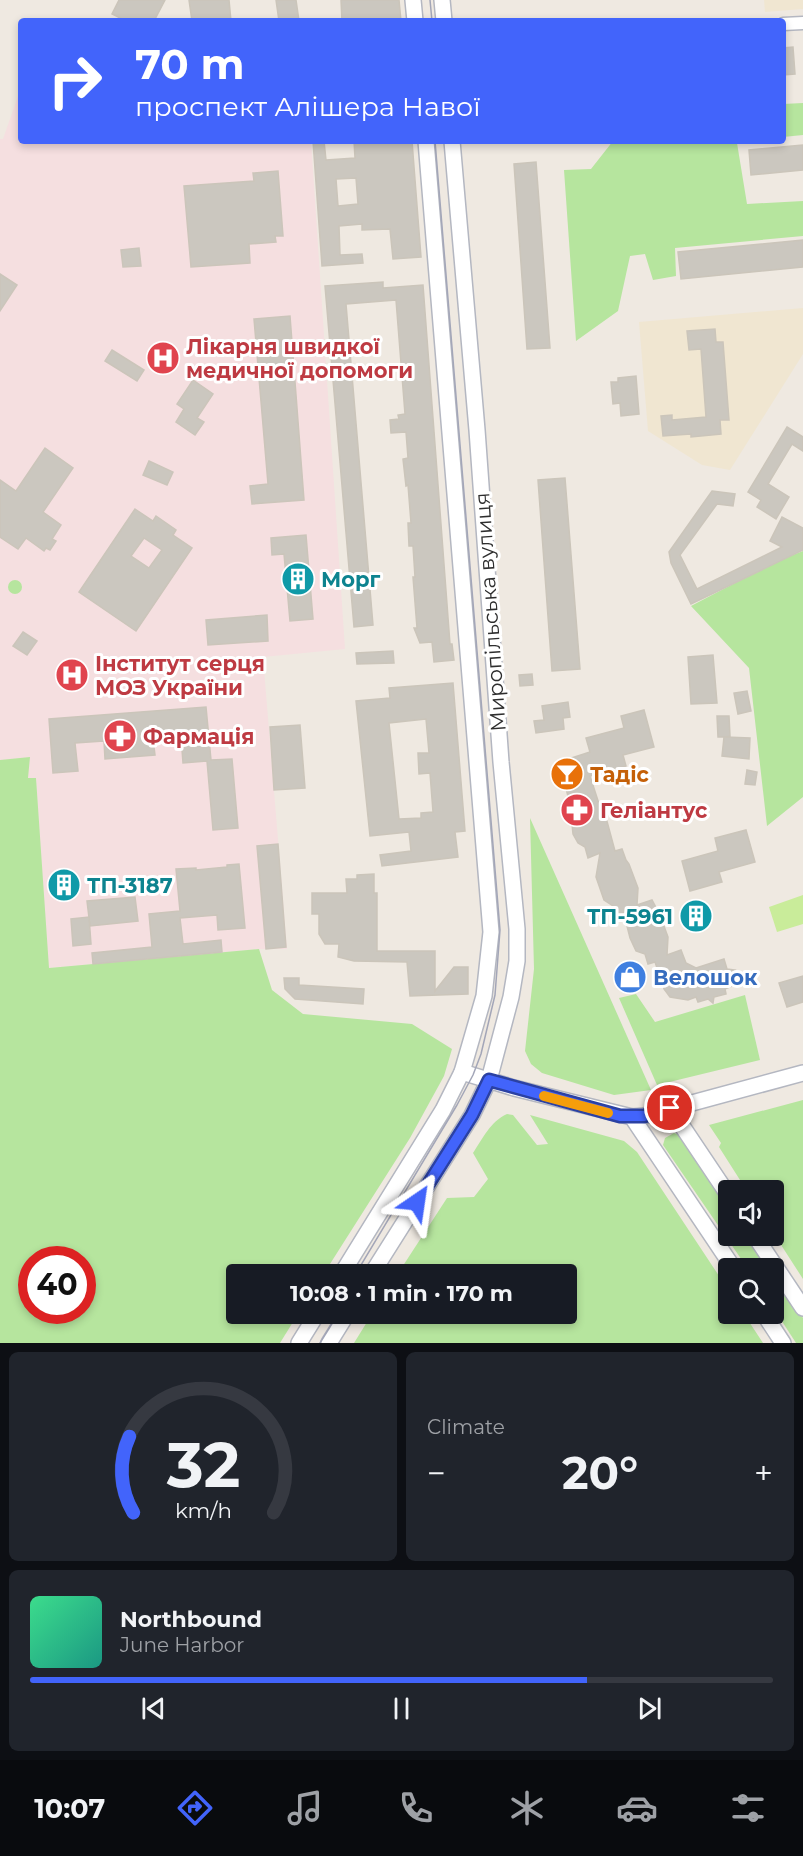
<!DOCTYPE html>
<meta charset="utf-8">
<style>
:root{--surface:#171b24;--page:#20242c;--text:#f1f3f6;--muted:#9ea1a6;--line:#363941;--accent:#4264fb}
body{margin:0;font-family:Montserrat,sans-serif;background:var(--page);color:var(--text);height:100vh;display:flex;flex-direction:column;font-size:22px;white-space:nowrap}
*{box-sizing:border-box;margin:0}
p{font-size:20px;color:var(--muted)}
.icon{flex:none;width:33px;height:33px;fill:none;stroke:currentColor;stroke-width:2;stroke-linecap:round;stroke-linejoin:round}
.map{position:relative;height:1343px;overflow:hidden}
.side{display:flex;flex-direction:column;gap:9px;padding:9px;background:#0d0f14;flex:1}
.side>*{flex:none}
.hud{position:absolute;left:18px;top:18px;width:768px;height:126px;border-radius:6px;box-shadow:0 3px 9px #0003;background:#4264fb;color:#fff;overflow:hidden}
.controls{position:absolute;left:718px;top:1180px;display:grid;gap:12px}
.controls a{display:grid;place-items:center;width:66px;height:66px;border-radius:6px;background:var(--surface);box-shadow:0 3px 9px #0003;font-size:30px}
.speed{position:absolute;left:18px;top:1246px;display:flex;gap:12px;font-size:30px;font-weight:700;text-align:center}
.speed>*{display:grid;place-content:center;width:78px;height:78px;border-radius:50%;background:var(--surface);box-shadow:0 3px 9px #0003;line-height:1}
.speed .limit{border:9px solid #d22;background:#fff;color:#111}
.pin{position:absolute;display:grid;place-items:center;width:51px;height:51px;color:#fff;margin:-26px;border:3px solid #fff;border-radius:50%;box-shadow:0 2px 6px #0007}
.me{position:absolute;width:66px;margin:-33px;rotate:32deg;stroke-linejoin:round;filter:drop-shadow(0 0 4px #0008)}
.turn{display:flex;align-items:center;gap:21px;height:126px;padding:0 18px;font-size:27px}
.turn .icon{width:78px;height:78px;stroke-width:2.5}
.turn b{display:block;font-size:42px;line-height:51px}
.big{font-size:45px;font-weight:700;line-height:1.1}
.side .widget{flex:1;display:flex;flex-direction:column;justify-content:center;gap:9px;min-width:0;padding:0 21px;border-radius:9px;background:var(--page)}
.side .dial{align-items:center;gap:0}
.dial svg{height:156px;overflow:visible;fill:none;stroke:var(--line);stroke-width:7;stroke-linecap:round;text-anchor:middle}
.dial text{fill:var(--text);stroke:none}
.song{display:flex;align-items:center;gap:18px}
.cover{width:72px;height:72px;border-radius:9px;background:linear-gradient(135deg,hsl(150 70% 55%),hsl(170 70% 35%))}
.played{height:6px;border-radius:3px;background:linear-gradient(90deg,var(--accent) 75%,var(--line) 75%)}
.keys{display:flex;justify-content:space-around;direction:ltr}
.heat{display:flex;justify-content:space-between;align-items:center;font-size:33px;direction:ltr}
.side .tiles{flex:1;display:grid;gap:9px;grid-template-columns:1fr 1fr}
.widget:last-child{grid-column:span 2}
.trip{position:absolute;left:226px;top:1264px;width:351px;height:60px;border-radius:6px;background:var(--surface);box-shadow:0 3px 9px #0003;font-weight:700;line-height:60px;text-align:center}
.tab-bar{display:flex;height:96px;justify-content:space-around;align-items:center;background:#090b0e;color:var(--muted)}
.tab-bar .icon{width:42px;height:42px}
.tab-bar .active{color:var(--accent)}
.tab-bar b{font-size:27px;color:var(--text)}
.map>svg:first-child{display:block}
</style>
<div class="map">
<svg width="803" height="1343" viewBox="0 0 803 1343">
<rect width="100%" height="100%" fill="#efe9e1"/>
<!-- education -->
<g fill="#f0e6d1">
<path d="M 764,0 L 803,0 L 803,9 L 765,12 Z"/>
<path d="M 803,308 L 803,354 L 730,470 L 702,465 L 648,431 L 639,322 Z"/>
</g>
<!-- medical -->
<path fill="#f5dfe0" d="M 21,95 L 21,141 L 311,141 L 345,649 L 263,657 L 287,949 L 258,949 L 48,968 L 36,778 L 0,782 L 0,139 L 3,139 L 18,96 Z"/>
<!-- green -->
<g fill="#b6e59e" fill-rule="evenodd">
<path d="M 803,103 L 803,135 L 783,137 L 783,104 Z"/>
<path d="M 613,141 L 749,141 L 737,143 L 747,204 L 803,201 L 803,236 L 675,248 L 676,276 L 653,280 L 645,254 L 630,256 L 618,311 L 576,341 L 564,170 L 591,169 Z"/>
<path d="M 803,551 L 803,797 L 767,826 L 749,668 L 691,606 L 777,561 Z"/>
<circle cx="15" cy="587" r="7"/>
<path d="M 30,757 L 28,778 L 36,778 L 49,968 L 259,949 L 272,990 L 303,1014 L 412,1024 L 452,1049 L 444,1076 L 410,1138 L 323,1275 L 237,1275 L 237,1314 L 298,1314 L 280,1343 L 0,1343 L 0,760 ZM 32,1260 L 82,1260 L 82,1311 L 32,1311 Z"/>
<path d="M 530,818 L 651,1090 L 614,1095 L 542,1073 L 531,1064 L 525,1051 L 534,969 Z"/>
<path d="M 636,994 L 655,1022 L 745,995 L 760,1060 L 657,1085 L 619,998 Z"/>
<path d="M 803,1100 L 803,1279 L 774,1234 L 774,1191 L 747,1191 L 719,1147 L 721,1143 L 709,1125 Z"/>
<path d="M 507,1114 L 513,1115 L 537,1145 L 548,1144 L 530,1115 L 624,1141 L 637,1152 L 729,1291 L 729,1314 L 744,1314 L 763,1343 L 354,1343 L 372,1314 L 567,1314 L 567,1275 L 397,1275 L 447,1198 L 474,1197 L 488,1179 L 473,1153 C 483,1138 490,1122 507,1114 Z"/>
<path d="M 674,1133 L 682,1136 L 729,1204 L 729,1236 L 751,1236 L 772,1269 L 748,1269 L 663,1145 L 665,1138 Z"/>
<path d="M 774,1272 L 803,1318 L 803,1343 L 796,1343 L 774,1309 Z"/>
</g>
<!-- pitch -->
<path fill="#c9ec9a" d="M 803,895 L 803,924 L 777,932 L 769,907 Z"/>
<!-- building -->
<g fill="#cbc7bf" stroke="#cbc5ba" stroke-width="1.5" fill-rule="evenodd">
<path d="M 119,0 L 165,0 L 154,21 L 126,21 L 112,14 Z"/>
<path d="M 189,0 L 229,0 L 231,21 L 192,21 Z"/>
<path d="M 276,0 L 296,0 L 299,21 L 279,21 Z"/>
<path d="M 341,0 L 399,0 L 401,21 L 342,21 Z"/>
<path d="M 793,47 L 795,74 L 783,75 L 783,48 Z"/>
<path d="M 313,141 L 324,141 L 326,160 L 355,158 L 354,141 L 412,141 L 421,257 L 393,259 L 390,229 L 362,230 L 362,224 L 339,226 L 340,255 L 362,254 L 363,263 L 322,266 ZM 356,178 L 358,204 L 338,206 L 336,179 Z"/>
<path d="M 803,145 L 803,170 L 751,175 L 749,150 Z"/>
<path d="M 536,162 L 550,348 L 527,349 L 514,164 Z"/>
<path d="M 278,171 L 283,236 L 275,236 L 276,242 L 249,244 L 250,263 L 191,267 L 184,186 L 254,181 L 253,173 Z"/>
<path d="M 803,240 L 803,267 L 681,279 L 678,252 Z"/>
<path d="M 139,248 L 141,266 L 123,267 L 121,250 Z"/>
<path d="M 0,274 L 17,285 L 0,311 Z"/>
<path d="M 383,282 L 383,288 L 423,285 L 450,644 L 452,644 L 454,660 L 434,662 L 432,642 L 420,643 L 414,628 L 417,628 L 413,577 L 415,577 L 413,546 L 409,546 L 408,523 L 411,523 L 408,485 L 406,486 L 403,459 L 408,458 L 406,432 L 391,433 L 390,420 L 399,419 L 398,415 L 405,414 L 396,300 L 346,304 L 373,625 L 354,627 L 325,286 Z"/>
<path d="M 290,316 L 304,500 L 252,504 L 250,486 L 268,484 L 254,319 Z"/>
<path d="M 715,329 L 716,342 L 723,342 L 729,420 L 720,420 L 721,434 L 691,437 L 691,434 L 663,436 L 661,416 L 672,415 L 672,420 L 706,417 L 701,349 L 689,350 L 687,331 Z"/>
<path d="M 112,350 L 144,370 L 137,381 L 105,361 Z"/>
<path d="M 636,376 L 639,414 L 621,416 L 620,403 L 613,404 L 611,382 L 618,382 L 618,378 Z"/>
<path d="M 193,380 L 213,394 L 197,418 L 204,422 L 195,435 L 176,422 L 184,409 L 177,404 Z"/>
<path d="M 787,427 L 803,437 L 803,451 L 792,444 L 768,484 L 789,497 L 776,519 L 757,507 L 761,500 L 748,492 Z"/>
<path d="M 45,448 L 73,468 L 43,512 L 61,525 L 52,539 L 56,541 L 50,550 L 46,548 L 44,551 L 26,538 L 18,549 L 0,537 L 0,480 L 16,491 Z"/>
<path d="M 149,461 L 173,472 L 167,485 L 143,475 Z"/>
<path d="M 565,478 L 580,669 L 552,671 L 538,480 Z"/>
<path d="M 712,491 L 735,494 L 733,506 L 717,504 L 680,555 L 697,589 L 782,547 L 770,541 L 782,517 L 803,528 L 803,550 L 691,604 L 671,563 L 669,552 Z"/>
<path d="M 135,509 L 153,521 L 156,516 L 176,530 L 173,535 L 192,548 L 136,631 L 79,592 ZM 144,538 L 162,550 L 149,568 L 131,556 Z"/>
<path d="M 306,535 L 313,619 L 290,621 L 284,554 L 272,555 L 271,538 Z"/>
<path d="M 267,615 L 268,641 L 208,645 L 206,620 Z"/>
<path d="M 23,632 L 37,641 L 27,655 L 13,646 Z"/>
<path d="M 393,651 L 394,663 L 357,664 L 356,653 Z"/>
<path d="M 713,655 L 717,703 L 691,704 L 688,657 Z"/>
<path d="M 532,674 L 533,685 L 520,686 L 519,675 Z"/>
<path d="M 453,683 L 465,831 L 455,832 L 458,857 L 382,866 L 380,855 L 411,851 L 409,832 L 370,836 L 356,701 L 390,698 L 389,688 ZM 426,719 L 429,753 L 418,753 L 419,774 L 430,773 L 433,812 L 421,813 L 421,818 L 399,819 L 389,723 Z"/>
<path d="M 747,691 L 751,711 L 738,714 L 734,693 Z"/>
<path d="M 568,702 L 570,717 L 563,718 L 564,729 L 536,733 L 534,721 L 544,720 L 542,706 Z"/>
<path d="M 206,707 L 211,760 L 232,759 L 238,828 L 213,830 L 207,761 L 183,763 L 181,736 L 153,739 L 155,755 L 105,759 L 104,741 L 75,743 L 78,771 L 53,773 L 49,719 Z"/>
<path d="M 644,710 L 654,747 L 623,755 L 626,766 L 590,776 L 601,810 L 605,814 L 615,851 L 622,849 L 626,860 L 629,864 L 638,888 L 637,905 L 652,900 L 660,915 L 668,937 L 667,955 L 681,950 L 686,963 L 696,968 L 724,959 L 727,969 L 735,970 L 729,976 L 732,986 L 725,989 L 726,994 L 714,997 L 713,1003 L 708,999 L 698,1002 L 696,997 L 688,1000 L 670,997 L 664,989 L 655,962 L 648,964 L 645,954 L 636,951 L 630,938 L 627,926 L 634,909 L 616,916 L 613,906 L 604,900 L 596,877 L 600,853 L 588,858 L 585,847 L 578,843 L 573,834 L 572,824 L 574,819 L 559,762 L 590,752 L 586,738 L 624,728 L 621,716 Z"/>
<path d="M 717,716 L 729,716 L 730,736 L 725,737 L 750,738 L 749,759 L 722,756 L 724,737 L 718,737 Z"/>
<path d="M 300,725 L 305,788 L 274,790 L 270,727 Z"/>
<path d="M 747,770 L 757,772 L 755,785 L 745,784 Z"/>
<path d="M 746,830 L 755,862 L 719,872 L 722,882 L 690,891 L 682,861 L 718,851 L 715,838 Z"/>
<path d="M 278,844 L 286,947 L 266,949 L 257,846 Z"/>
<path d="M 239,864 L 245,928 L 218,930 L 217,915 L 180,918 L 183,944 L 221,940 L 222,952 L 93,964 L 92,953 L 152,947 L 149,914 L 180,911 L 176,869 L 196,868 L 196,870 L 227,867 L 227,865 Z"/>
<path d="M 374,874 L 374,893 L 377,893 L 377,951 L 435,951 L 435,991 L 454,967 L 468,967 L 468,994 L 410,996 L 407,962 L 354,961 L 338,957 L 339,944 L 325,944 L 319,934 L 319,914 L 312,914 L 312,893 L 347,893 L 346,879 L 357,879 L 357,875 Z"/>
<path d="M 70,875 L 72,893 L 57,894 L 56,876 Z"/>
<path d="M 135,897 L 138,921 L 90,926 L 87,901 Z"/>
<path d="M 704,907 L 708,919 L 688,925 L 684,914 Z"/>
<path d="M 89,917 L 91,944 L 73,946 L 71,919 Z"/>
<path d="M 803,976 L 803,1002 L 787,1007 L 779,983 Z"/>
<path d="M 284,978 L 299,978 L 299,985 L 364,989 L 363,1004 L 295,999 L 285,989 Z"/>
</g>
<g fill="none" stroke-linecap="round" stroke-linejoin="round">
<!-- minor casing -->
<g stroke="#b4b7c1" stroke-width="15">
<path id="minor" d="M 783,24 L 803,23"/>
</g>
<!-- tertiary casing -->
<g stroke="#b4b7c1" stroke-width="18">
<g id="tertiary">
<path d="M 413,0 L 415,21"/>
<path d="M 442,0 L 444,21"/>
<path d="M 462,1072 L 514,1088 L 632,1117 L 644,1116 L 803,1073"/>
<path d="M 670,1108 L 729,1196"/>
<path d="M 632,1117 L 734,1269"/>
<path d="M 755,1236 L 803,1308"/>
<path d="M 341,1275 L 443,1110 L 462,1072 L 484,996 L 491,932 L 426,141"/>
<path d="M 371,1275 L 472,1115 L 489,1080 L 511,997 L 517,961 L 517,929 L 501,762 L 477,430 L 452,141"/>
<path d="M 764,1314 L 783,1343"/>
<path d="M 299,1343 L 317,1314"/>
<path d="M 329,1343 L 347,1314"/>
</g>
</g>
<!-- minor -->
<use href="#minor" stroke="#fff" stroke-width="12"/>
<!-- tertiary -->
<use href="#tertiary" stroke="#fff" stroke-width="15"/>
<!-- tram -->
<g stroke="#a3a6b8" stroke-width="1.5">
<path d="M 430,0 L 432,21"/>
<path d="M 355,1275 L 457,1105 L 473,1075 L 481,1054 L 495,995 L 500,930 L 435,141"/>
<path d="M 320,1343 L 338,1314"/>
</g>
</g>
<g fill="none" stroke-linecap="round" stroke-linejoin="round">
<!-- route casing -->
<g stroke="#2b41a3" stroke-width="15">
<path id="route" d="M 417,1202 L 472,1115 L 489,1080 L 620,1116 L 644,1116 L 670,1108"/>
</g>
<!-- route -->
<use href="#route" stroke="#4264fb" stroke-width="10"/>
<!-- slow -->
<path stroke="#f59e0b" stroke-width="10" d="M 544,1096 L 608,1113"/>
</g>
<!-- icons -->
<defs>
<g id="hospital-disc" transform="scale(1.725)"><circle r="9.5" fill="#e0444e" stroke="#fff"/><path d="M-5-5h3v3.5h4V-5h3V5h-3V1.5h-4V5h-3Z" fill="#fff"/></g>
<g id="building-disc" transform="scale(1.725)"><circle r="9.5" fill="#0f9aa8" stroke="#fff"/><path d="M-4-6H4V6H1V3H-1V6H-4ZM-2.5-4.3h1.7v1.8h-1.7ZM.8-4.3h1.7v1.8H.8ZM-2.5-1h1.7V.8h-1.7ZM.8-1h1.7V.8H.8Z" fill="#fff"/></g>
<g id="pharmacy-disc" transform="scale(1.725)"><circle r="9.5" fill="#e0444e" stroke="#fff"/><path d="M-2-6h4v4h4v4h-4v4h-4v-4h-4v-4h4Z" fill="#fff"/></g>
<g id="bar-disc" transform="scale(1.725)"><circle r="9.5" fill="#e8710a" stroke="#fff"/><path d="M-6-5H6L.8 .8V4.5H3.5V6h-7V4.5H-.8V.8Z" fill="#fff"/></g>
<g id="shop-disc" transform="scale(1.725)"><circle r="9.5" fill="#3f7fe0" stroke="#fff"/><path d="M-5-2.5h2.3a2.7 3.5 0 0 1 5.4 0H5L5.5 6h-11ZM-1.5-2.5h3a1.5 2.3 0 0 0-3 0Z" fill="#fff"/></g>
</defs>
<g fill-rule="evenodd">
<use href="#hospital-disc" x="163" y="358"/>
<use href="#building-disc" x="298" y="579"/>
<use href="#hospital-disc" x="72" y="675"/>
<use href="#pharmacy-disc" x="120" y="736"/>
<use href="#bar-disc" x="567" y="774"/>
<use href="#pharmacy-disc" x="577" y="810"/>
<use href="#building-disc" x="64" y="885"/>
<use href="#building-disc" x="696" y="916"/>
<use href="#shop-disc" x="630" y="977"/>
</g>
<g text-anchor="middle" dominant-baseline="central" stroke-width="6" stroke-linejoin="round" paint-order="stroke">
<!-- health labels -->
<g font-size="21" font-weight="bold" fill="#be3a42" stroke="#fff" text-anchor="start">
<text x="186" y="346">Лікарня швидкої<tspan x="186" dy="24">медичної допомоги</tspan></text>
<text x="95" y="663">Інститут серця<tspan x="95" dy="24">МОЗ України</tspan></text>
<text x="143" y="736">Фармація</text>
<text x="600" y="810">Геліантус</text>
</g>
<!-- culture labels -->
<g font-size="21" font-weight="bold" fill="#0d838f" stroke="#fff" text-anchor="start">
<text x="321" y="579">Морг</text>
<text x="87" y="885">ТП-3187</text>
<text x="673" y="916" text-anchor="end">ТП-5961</text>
</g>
<!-- street labels -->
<g font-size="21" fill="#2e2e2e" stroke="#fff">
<text transform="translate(490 612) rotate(-94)">Миропільська вулиця</text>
</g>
<!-- food labels -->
<g font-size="21" font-weight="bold" fill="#c56008" stroke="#fff" text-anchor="start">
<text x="590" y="774">Тадіс</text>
</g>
<!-- shop labels -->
<g font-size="21" font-weight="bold" fill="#366cbe" stroke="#fff" text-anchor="start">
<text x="653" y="977">Велошок</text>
</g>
</g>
</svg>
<div class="controls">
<a><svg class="icon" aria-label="sound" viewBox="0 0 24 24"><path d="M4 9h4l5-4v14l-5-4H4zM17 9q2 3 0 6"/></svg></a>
<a><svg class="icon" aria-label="search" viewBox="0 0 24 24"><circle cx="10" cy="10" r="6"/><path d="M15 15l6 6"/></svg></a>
</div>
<div class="speed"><div class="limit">40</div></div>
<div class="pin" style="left:670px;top:1108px;background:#d93025"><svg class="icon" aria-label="arrive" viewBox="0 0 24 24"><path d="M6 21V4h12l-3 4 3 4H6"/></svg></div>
<svg class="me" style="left:417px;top:1202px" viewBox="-20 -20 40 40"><path d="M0-17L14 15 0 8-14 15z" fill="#4264fb" stroke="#fff" stroke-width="4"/></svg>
<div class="trip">10:08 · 1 min · 170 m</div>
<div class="hud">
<div class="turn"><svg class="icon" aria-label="right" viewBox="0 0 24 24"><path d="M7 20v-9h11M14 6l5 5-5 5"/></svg><div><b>70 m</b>проспект Алішера Навої</div></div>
</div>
</div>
<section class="side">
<div class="tiles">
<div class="widget dial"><svg viewBox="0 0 100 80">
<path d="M14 69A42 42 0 1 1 86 69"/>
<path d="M14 69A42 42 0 0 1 12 30" stroke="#4264fb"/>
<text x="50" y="56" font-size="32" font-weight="700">32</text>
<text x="50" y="72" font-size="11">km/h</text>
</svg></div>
<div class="widget"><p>Climate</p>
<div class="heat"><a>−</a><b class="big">20°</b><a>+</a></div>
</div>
<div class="widget">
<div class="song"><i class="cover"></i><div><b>Northbound</b><p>June Harbor</p></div></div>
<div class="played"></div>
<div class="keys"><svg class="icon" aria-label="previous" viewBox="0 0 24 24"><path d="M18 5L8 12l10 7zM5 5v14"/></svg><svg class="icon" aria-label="pause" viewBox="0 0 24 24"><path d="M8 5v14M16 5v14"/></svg><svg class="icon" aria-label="next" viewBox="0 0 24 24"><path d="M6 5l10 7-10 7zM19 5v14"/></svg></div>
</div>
</div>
</section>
<nav class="tab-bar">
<b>10:07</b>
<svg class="icon active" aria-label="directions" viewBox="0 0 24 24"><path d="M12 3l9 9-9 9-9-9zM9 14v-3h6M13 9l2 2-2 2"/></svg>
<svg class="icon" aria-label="music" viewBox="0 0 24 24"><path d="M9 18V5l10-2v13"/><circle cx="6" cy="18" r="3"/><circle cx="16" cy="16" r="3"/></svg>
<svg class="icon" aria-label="phone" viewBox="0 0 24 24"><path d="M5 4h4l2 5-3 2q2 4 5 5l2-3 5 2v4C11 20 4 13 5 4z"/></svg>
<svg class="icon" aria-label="climate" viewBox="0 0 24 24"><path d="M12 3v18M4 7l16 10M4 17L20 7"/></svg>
<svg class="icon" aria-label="car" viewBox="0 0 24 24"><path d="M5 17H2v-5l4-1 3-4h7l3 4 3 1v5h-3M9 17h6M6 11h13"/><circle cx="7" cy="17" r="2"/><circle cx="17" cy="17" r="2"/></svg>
<svg class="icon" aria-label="filters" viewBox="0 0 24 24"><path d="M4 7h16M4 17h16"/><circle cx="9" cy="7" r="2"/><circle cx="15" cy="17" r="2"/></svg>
</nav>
